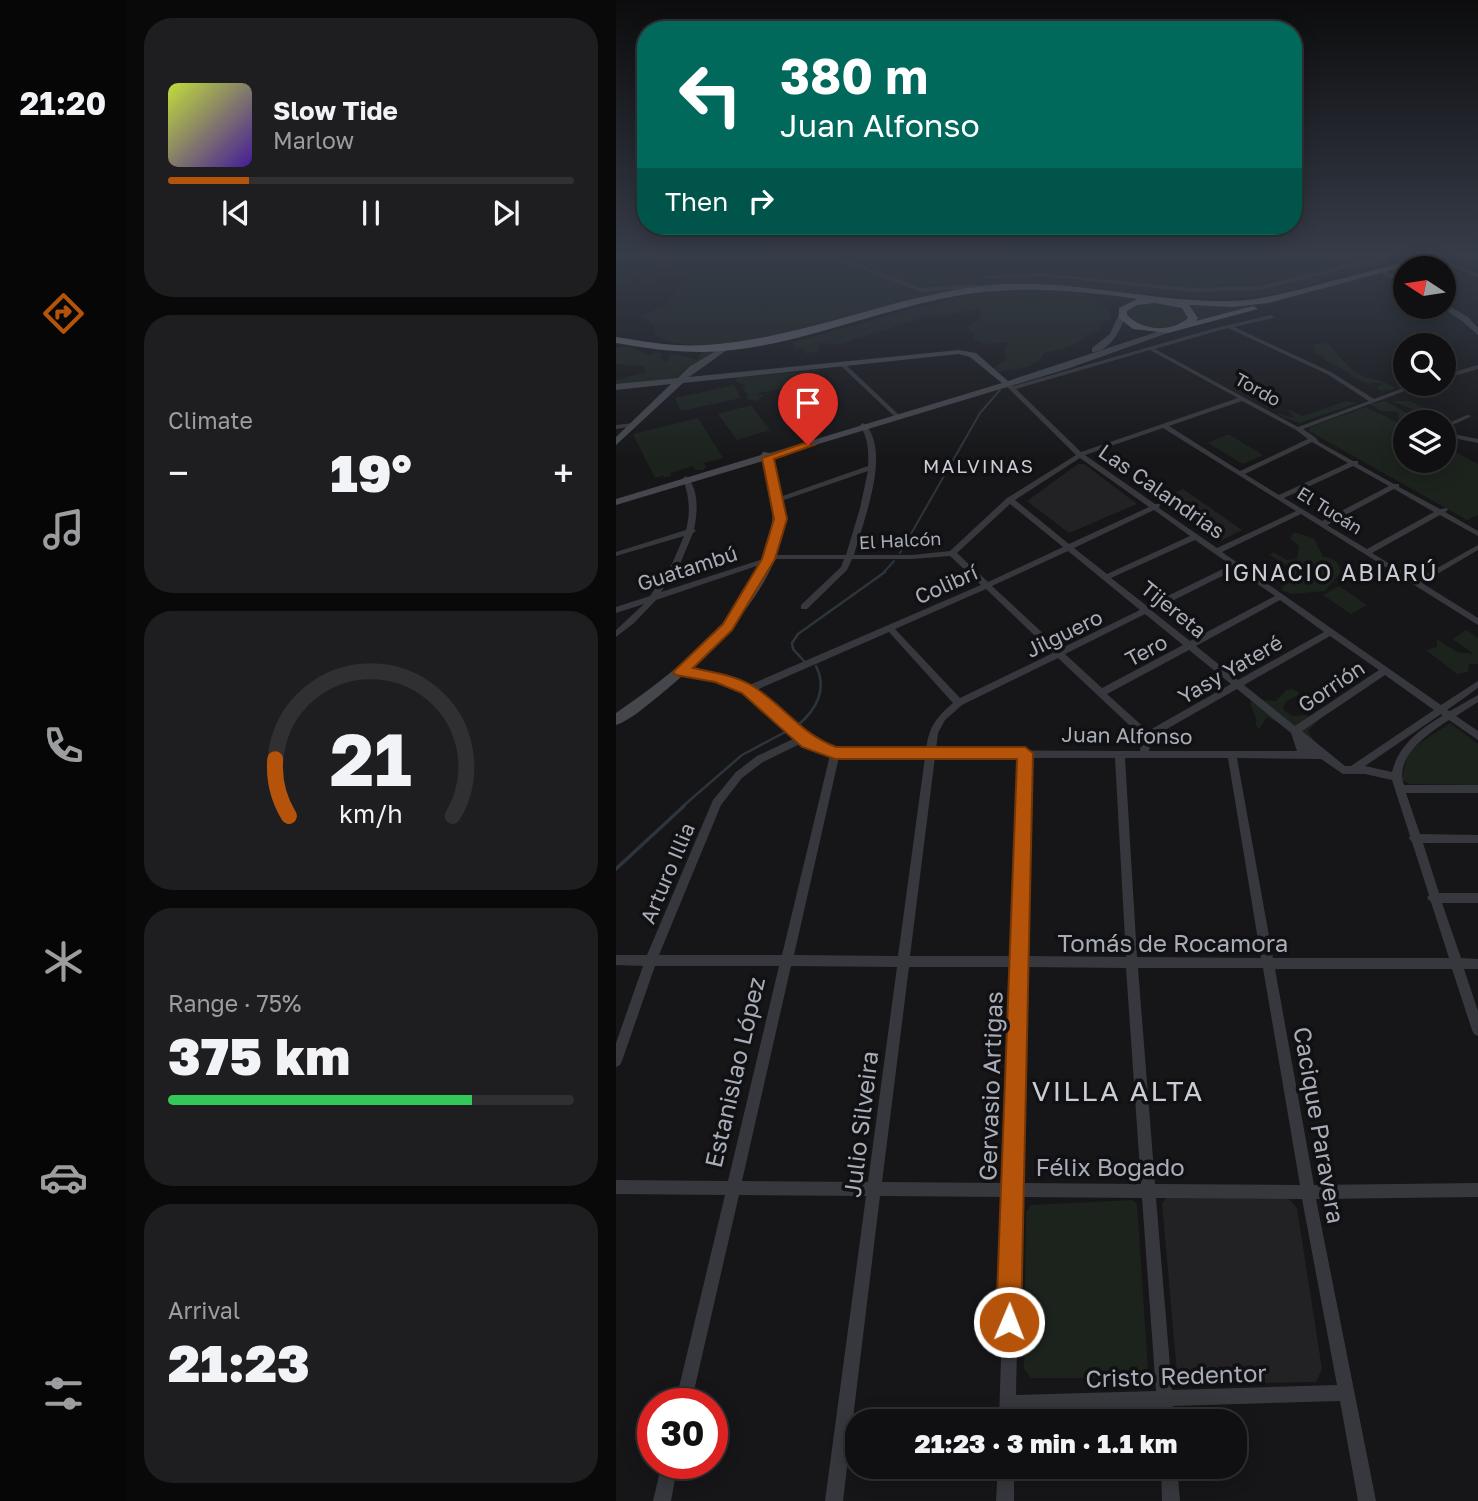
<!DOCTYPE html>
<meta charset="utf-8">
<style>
:root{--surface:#101012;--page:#1e1e20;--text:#f1f3f6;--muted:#9c9d9f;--line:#303032;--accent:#b45309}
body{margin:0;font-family:"Golos Text",sans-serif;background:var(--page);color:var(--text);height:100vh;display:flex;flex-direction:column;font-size:26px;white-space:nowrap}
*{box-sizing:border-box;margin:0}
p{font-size:23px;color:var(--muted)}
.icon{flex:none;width:38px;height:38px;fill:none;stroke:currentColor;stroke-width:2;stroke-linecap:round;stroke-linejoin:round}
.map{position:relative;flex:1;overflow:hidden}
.panel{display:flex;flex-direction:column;gap:18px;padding:18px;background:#09090a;width:490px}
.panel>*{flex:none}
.guide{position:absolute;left:21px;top:21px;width:665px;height:214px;border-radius:28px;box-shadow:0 4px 18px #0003,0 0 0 2px var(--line);background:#00695c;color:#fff;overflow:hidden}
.needle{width:46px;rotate:282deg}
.tools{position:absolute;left:777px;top:256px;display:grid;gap:14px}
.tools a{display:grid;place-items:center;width:63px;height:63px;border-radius:50%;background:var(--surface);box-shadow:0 4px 18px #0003,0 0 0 2px var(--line);font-size:35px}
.speed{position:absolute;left:21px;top:1388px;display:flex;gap:14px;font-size:35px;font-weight:700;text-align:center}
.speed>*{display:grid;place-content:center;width:91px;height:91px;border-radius:50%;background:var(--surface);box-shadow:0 4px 18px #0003,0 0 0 2px var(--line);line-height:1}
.speed .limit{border:10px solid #d22;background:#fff;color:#111}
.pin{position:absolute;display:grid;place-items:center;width:60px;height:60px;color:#fff;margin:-72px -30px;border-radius:50% 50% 50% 0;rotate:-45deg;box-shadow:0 0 7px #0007}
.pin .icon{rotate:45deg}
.me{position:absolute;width:77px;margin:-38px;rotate:1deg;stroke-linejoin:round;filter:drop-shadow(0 0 5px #0008)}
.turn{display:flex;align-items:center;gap:24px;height:147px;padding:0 28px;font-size:32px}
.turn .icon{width:91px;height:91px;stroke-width:2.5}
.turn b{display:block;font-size:49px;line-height:60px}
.then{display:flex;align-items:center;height:66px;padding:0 28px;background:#0003;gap:14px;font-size:26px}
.big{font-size:52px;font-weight:800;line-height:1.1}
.panel .tile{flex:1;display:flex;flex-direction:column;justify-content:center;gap:10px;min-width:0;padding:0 24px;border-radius:28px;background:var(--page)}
.panel .dial{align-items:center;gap:0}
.dial svg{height:182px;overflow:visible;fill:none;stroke:var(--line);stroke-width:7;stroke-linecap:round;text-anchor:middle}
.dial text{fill:var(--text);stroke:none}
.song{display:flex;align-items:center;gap:21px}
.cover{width:84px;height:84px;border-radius:10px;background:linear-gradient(135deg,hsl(70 70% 55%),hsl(260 70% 35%))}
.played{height:7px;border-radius:4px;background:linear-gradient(90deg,var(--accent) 20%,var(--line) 20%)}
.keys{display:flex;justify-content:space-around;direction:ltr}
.heat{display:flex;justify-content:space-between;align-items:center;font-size:38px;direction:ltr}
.charge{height:10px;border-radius:5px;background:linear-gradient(90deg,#34c759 75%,var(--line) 0)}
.trip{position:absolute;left:229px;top:1409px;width:402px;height:70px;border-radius:28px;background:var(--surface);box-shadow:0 4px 18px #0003,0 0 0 2px var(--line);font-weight:800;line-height:70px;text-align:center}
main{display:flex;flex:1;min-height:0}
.tabs{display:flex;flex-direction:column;width:126px;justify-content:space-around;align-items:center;background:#060607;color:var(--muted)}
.tabs .icon{width:49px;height:49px}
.tabs .selected{color:var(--accent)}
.tabs b{font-size:32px;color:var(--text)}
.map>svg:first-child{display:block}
</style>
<main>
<nav class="tabs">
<b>21:20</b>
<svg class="icon selected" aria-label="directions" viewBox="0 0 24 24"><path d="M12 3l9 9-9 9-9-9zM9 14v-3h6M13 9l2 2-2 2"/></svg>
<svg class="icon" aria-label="music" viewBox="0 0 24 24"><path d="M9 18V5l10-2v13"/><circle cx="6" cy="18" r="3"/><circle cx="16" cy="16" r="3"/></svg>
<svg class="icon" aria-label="phone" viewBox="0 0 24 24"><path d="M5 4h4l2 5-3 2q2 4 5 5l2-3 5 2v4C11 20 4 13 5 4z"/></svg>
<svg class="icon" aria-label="climate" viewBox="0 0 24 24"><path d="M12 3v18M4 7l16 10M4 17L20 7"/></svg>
<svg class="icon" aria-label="car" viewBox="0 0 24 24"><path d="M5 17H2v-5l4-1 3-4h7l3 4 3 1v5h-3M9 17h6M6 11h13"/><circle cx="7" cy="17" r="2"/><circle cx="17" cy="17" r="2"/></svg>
<svg class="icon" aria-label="filters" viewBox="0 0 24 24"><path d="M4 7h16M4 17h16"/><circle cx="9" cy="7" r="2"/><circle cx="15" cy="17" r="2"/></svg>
</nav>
<section class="panel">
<div class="tile">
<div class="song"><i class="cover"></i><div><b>Slow Tide</b><p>Marlow</p></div></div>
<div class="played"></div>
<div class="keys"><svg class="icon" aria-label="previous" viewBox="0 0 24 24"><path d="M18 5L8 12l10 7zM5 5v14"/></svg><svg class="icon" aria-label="pause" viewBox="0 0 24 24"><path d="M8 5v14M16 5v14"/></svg><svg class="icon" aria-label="next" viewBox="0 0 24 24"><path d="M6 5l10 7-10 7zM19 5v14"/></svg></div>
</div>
<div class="tile"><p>Climate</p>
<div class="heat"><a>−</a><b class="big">19°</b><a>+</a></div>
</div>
<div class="tile dial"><svg viewBox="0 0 100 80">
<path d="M14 69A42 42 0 1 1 86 69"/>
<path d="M14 69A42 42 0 0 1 8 44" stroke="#b45309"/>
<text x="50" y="56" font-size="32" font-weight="700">21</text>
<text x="50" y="72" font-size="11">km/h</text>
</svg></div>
<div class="tile"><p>Range · 75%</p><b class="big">375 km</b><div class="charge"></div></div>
<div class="tile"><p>Arrival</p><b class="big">21:23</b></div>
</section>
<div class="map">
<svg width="862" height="1501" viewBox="0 0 862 1501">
<rect width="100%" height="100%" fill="#161618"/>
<!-- built -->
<g fill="#222225">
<path d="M 698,252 L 798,252 L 803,254 L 736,271 Z"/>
<path d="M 462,464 L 468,464 L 521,504 L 453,533 L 411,501 Z"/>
<path d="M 567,489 L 626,530 L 604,541 L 545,499 Z"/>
<path d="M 551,1197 L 672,1198 L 681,1208 L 706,1369 L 700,1382 L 569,1384 L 561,1373 L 546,1203 Z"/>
</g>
<!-- green -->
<g fill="#1c231d">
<path d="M 8,252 L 34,255 L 50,265 L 43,270 L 28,273 L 36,278 L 34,284 L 23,282 L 26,279 L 18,278 L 10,284 L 0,284 L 0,255 L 4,257 Z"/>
<path d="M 44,252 L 694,252 L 689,254 L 708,264 L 709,269 L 717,275 C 697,282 677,292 656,294 C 549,309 448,273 339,289 C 285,303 79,371 39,334 L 38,325 L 24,316 L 53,303 L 62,289 L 76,283 L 55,268 L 61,262 Z"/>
<path d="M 764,274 L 580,323 L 583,316 L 567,303 L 619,305 Z"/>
<path d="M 401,289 C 428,289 486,284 495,318 L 483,325 L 486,329 L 468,336 L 467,340 L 449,348 L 428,353 L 423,361 L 412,367 L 382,372 L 378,368 L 391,358 L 388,355 L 392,342 L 369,344 L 357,339 L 358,334 L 350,327 L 364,318 L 363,309 L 328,316 L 311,316 L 222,345 L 203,343 L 202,351 L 190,354 L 187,348 L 179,349 L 177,342 C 252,324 324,295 401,289 Z"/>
<path d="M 526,302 L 558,303 L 572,311 L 572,320 C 552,336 529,327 509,317 L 511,308 Z"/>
<path d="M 710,342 C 721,352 729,365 742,374 C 753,381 768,378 779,389 L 765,391 L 761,387 L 767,384 C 762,382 755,384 750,383 C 735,378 727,366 711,362 L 706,355 L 700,355 L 697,345 Z"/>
<path d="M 12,346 L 33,355 L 41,352 L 47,354 L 44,358 L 50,362 L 54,357 L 51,356 L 56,353 L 81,360 L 86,351 L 98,351 L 85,360 L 91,364 L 90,367 L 72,366 L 60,378 L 0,385 L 0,380 L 30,372 L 27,366 L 0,364 L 0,348 Z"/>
<path d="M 195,368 L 203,370 L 203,384 L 184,385 L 139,394 L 148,395 L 141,401 L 130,399 L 132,396 L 127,389 L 129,385 L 119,381 L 122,377 L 174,373 Z"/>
<path d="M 118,385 L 125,398 L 65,411 L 59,398 Z"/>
<path d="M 730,401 L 742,403 L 683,423 L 655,412 L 678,418 L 671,409 L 687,416 Z"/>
<path d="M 769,401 L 791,413 L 802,411 L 776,401 L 794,401 L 815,412 L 808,422 L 789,422 L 787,425 L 789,427 L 789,460 L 828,460 L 828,446 L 862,464 L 862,515 L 851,520 L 693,431 L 694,427 L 750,407 L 783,423 L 782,412 L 764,411 L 754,404 Z"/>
<path d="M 135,405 L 154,430 L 121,440 L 102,414 Z"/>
<path d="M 82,418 L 107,458 L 87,463 L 90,467 L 87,470 L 79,470 L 77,466 L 54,473 L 56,476 L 47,478 L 48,475 L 39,478 L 17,434 Z"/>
<path d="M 612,434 L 647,455 L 627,464 L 592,443 Z"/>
<path d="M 678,532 L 698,539 L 707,557 C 716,557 725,563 724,573 L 709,591 L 675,594 L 665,590 L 678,570 L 654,555 L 657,552 L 671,560 L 681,559 L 683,546 L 674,538 Z"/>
<path d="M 723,586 L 751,605 L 735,614 L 707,595 Z"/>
<path d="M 850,630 L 862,638 L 862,664 L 853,664 L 852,672 L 841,674 L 810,650 L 821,647 L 821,639 L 841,652 L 858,654 L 837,639 Z"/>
<path d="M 676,689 L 683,692 L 681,696 L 670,701 L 667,709 L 676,716 L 689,715 L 702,720 L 692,731 L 698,741 L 651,717 L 643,729 L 639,724 L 641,720 L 634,704 L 636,700 L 660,701 L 670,690 Z"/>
<path d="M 834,723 L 862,744 L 862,785 L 793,784 L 786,780 L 792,751 Z"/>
<path d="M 516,1200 L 521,1204 L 532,1371 L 529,1378 L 415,1378 L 408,1369 L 410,1212 L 415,1205 Z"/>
</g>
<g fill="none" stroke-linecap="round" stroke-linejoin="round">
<!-- stream-far2 -->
<g stroke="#2c353c" stroke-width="2">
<path d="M 284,553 L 364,413 L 384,390"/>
<path d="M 267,573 L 278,561"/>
</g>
<!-- stream-far1 -->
<g stroke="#2c353c" stroke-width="2.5">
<path d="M 188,661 L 177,649 L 176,643 L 182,634 L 269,572"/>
<path d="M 182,725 C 200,710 212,689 200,666"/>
<path d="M 66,807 L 126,755 L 171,731"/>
</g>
<!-- stream -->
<path stroke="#2c353c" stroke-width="3.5" d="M 0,869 L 68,806"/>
<!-- street -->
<g fill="#37383d" fill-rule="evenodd">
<path d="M 202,252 L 209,252 L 306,288 L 358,284 L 366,289 L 363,291 L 357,288 L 306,292 Z"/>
<path d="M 785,252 L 793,252 L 645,290 L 575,292 L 429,276 L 369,278 L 367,277 L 369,276 L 429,274 L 575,288 L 645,286 Z"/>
<path d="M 823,258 L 862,274 L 862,277 L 821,260 Z"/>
<path d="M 655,315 L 658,317 L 657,318 L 618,327 L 715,372 L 758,399 L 801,383 L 810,383 L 687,429 L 700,438 L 703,442 L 737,461 L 742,461 L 742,464 L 778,484 L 783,484 L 783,487 L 824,509 L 831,508 L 832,510 L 829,512 L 862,531 L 862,536 L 824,515 L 756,553 L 800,580 L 862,545 L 862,550 L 806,583 L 862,618 L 862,625 L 685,514 L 606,552 L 825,705 L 862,681 L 862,688 L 831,710 L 834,711 L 862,695 L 862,702 L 840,716 L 862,731 L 862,740 L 833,720 C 812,734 778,756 788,785 L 862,785 L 862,793 L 790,793 L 804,834 L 862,835 L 862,843 L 807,843 L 823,893 L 862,893 L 862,903 L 826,903 L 845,958 L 862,959 L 862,969 L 848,969 L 862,1011 L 862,1036 L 858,1034 L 856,1030 L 836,969 L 659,969 L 698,1185 L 862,1183 L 862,1197 L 700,1199 L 760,1501 L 742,1501 L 724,1401 L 557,1406 L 558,1421 L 542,1421 L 541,1407 L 399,1411 L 399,1421 L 383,1421 L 390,1197 L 264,1196 L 227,1501 L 209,1501 L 250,1196 L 123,1195 L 75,1404 L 59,1404 L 109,1195 L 0,1194 L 0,1180 L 112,1181 L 163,966 L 39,966 L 6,1061 L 4,1065 L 0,1067 L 0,1043 L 27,966 L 0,965 L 0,955 L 31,955 L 97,800 L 120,772 L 141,756 L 179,738 L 128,692 L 100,681 L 62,674 L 61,672 L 62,670 L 65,669 L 102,675 L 131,686 L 365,585 L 334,556 L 296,559 L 236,559 L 231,570 L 191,609 L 185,609 L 185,605 L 225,567 L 228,559 L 161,559 L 40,600 L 18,623 L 0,637 L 0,630 L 28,604 L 0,613 L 0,607 L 34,596 L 56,564 L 68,536 L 0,556 L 0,552 L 70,530 C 75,511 73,497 67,478 L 70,476 C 83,488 82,512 78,529 L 80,531 L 77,533 L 64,564 L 45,592 L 160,555 L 230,555 L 244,508 L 252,471 L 165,501 L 162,501 L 158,499 L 252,466 C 253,450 252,439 244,425 L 247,423 L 249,424 C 252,428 256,433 257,438 C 268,469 247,523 238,555 L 296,555 L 334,551 L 391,498 L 460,455 L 386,382 L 386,380 L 390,380 L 397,386 L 596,329 ZM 612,328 L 711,374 L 753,401 L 682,427 L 539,349 ZM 534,350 L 622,398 L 465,452 L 400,389 ZM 626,401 L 680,430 L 692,439 L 624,471 L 553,426 ZM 547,428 L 680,511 L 601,548 L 543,508 L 544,504 L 539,504 L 469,455 ZM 696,442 L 732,463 L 663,495 L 629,474 ZM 464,458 L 533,507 L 453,544 L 399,500 ZM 737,466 L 773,486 L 706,521 L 668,498 ZM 778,489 L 818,512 L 751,549 L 711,525 ZM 394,504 L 447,547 L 372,582 L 341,553 ZM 538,510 L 574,536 L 491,574 L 458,548 ZM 579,540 L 615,565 L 531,606 L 495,578 ZM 452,551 L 524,610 L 444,649 L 376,586 ZM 620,569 L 659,596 L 574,641 L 536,611 ZM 370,589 L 437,653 L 344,698 L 279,629 ZM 664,600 L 708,632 L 622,680 L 580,646 ZM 529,614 L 567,645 L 486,688 L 449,654 ZM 273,632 L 337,703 C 320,718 313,726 310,750 L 219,749 L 195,740 L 138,691 ZM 714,636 L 763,670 L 679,726 L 628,685 ZM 573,650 L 615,684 L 532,731 L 491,694 ZM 442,658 L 526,737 L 524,751 L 320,750 L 322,733 L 329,720 L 346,705 ZM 769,675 L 818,710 L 735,766 L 729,766 L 686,731 ZM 621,689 L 675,733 L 681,751 L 533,751 L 535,738 ZM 825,714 L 826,716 C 804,729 782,746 776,772 L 749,766 ZM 186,743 L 189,746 L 214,755 L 166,955 L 43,955 L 105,805 L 126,778 L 147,762 ZM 223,757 L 309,757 L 282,956 L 178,955 ZM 319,757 L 404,757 L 398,956 L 294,956 ZM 414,758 L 499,758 L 510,957 L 409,956 ZM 509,758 L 612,758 L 645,958 L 521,957 ZM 621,758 L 705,759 L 727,774 L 749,774 L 776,780 L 794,836 L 793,838 L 796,842 L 813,895 L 811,898 L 815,902 L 833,958 L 657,958 ZM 175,966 L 281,967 L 252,1182 L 126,1181 ZM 293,967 L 397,967 L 390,1183 L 266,1182 ZM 409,967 L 510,968 L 525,1184 L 404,1183 ZM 522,968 L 647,968 L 684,1185 L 539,1184 ZM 404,1197 L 526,1198 L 540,1391 L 400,1395 ZM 540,1198 L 686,1199 L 721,1385 L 556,1390 Z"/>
<path d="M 224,363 L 228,363 L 282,414 L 282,416 L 278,416 L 224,365 Z"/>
<path d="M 862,365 L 862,369 L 828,379 L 828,375 Z"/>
<path d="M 851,415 L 856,416 L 830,428 L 842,435 L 862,439 L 862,443 L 838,438 L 828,433 L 828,425 Z"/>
<path d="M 17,423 L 19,424 L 19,426 L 0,429 L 0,425 Z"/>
<path d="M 46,1463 L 62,1463 L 55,1501 L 37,1501 Z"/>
<path d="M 382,1466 L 398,1466 L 398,1501 L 380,1501 Z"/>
<path d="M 545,1466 L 561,1466 L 564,1501 L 546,1501 Z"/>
</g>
<!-- secondary -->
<g fill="#45474d" fill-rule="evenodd">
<path d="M 767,271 L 789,279 L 789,284 L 767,275 Z"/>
<path d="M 828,303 L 852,317 L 862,328 L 862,335 L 846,321 L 825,307 L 828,306 Z"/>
<path d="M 503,314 L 510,316 C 504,330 494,352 476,352 L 476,348 L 494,334 Z"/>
<path d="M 556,327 L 563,329 L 451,369 L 156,458 C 165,485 170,502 166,531 C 159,593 89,658 44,695 C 31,705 15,720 0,725 L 0,713 C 72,663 161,594 157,497 C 157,485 151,472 147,461 L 0,505 L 0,499 L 145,455 L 147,452 L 154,453 L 386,383 L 354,357 L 343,354 L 67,383 L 0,445 L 0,437 L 55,384 L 0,390 L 0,384 L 62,378 L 73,367 L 108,346 L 111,346 L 111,350 L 73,377 L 343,350 L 360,353 L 392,381 Z"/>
</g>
<!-- highway -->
<path fill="#63666e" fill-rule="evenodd" d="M 828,252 L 843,252 L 652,303 L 617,307 L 573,305 L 582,318 L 580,321 L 637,306 L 642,309 L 552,333 L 517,329 L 503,318 L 503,308 L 521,299 C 461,290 400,285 340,296 C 255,311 172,351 85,352 C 56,352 28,348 0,343 L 0,337 C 30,342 59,347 90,345 C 184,339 271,298 364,286 C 450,276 532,303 617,301 C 647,300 676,291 705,284 C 746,273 787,263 828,252 ZM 539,303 L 566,308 L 572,318 C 555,333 527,331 511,315 L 511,311 L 521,305 Z"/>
</g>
<!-- sky -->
<linearGradient id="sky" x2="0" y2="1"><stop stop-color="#0c0c0d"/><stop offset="0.55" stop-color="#363c48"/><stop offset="1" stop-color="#363c48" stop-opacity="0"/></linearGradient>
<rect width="862" height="462" fill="url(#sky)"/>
<!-- route -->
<path fill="#b45309" stroke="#753606" stroke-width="2" d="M 188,443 L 198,445 L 158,459 L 171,519 L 159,559 L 116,630 L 77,668 C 97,672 117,675 135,685 C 167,704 183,733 220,747 L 409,747 L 417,753 L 405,1322 L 401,1331 L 393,1335 L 384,1331 L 380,1322 L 401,759 L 219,759 L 186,747 L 126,693 L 99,682 L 60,675 L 57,672 L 107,624 L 146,559 L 158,519 L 146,458 Z"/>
<g text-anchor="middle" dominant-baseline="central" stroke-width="7" stroke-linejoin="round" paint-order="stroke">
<!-- far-street labels -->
<g font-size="18" fill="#a8adb8" stroke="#111113">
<text transform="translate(642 389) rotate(29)">Tordo</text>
<text transform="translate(714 510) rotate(32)">El Tucán</text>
<text transform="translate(284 540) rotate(-3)">El Halcón</text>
</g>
<!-- far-neighbourhood labels -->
<g font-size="19" letter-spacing="2" fill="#c9ccd4" stroke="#111113">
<text x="363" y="465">MALVINAS</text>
</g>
<!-- street labels -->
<g font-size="21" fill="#a8adb8" stroke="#111113">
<text transform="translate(546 491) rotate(35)">Las Calandrias</text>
<text transform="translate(71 568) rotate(-18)">Guatambú</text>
<text transform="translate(330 584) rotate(-24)">Colibrí</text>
<text transform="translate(558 609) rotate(39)">Tijereta</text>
<text transform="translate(448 633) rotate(-26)">Jilguero</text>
<text transform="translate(530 650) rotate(-28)">Tero</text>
<text transform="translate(614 669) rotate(-30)">Yasy Yateré</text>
<text transform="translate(715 686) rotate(-34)">Gorrión</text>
<text transform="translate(511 735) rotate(1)">Juan Alfonso</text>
<text transform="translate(51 873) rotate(-67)">Arturo Illia</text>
</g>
<!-- neighbourhood labels -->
<g font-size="23" letter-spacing="2" fill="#c9ccd4" stroke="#111113">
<text x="715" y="572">IGNACIO ABIARÚ</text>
</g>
<!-- near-street labels -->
<g font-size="24" fill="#a8adb8" stroke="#111113">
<text x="557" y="942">Tomás de Rocamora</text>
<text transform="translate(118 1072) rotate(-77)">Estanislao López</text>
<text transform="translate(374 1086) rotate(-88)">Gervasio Artigas</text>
<text transform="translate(244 1124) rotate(-83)">Julio Silveira</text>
<text transform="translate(704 1125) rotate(80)">Cacique Paravera</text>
<text x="494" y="1166">Félix Bogado</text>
<text transform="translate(560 1375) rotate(-2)">Cristo Redentor</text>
</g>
<!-- near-neighbourhood labels -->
<g font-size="28" letter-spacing="2" fill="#c9ccd4" stroke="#111113">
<text x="502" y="1090">VILLA ALTA</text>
</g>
</g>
</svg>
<div class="tools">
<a><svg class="needle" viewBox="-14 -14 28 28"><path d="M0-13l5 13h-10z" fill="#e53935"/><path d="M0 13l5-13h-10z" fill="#9c9d9f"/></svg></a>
<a><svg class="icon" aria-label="search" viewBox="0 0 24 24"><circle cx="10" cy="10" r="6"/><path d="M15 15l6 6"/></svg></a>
<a><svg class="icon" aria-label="layers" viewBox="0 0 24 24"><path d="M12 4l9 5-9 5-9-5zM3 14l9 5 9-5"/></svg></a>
</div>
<div class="speed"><div class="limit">30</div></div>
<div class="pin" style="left:192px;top:445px;background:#d93025"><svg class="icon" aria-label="arrive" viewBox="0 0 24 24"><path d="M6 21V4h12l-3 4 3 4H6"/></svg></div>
<svg class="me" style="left:393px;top:1322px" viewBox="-20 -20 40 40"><circle r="17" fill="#b45309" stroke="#fff" stroke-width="3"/><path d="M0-11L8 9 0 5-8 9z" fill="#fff"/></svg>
<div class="trip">21:23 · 3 min · 1.1 km</div>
<div class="guide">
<div class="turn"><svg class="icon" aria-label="left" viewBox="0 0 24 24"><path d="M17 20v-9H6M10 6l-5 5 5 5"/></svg><div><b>380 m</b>Juan Alfonso</div></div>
<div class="then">Then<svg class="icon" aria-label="right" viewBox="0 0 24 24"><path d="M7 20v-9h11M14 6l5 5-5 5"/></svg></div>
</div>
</div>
</main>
